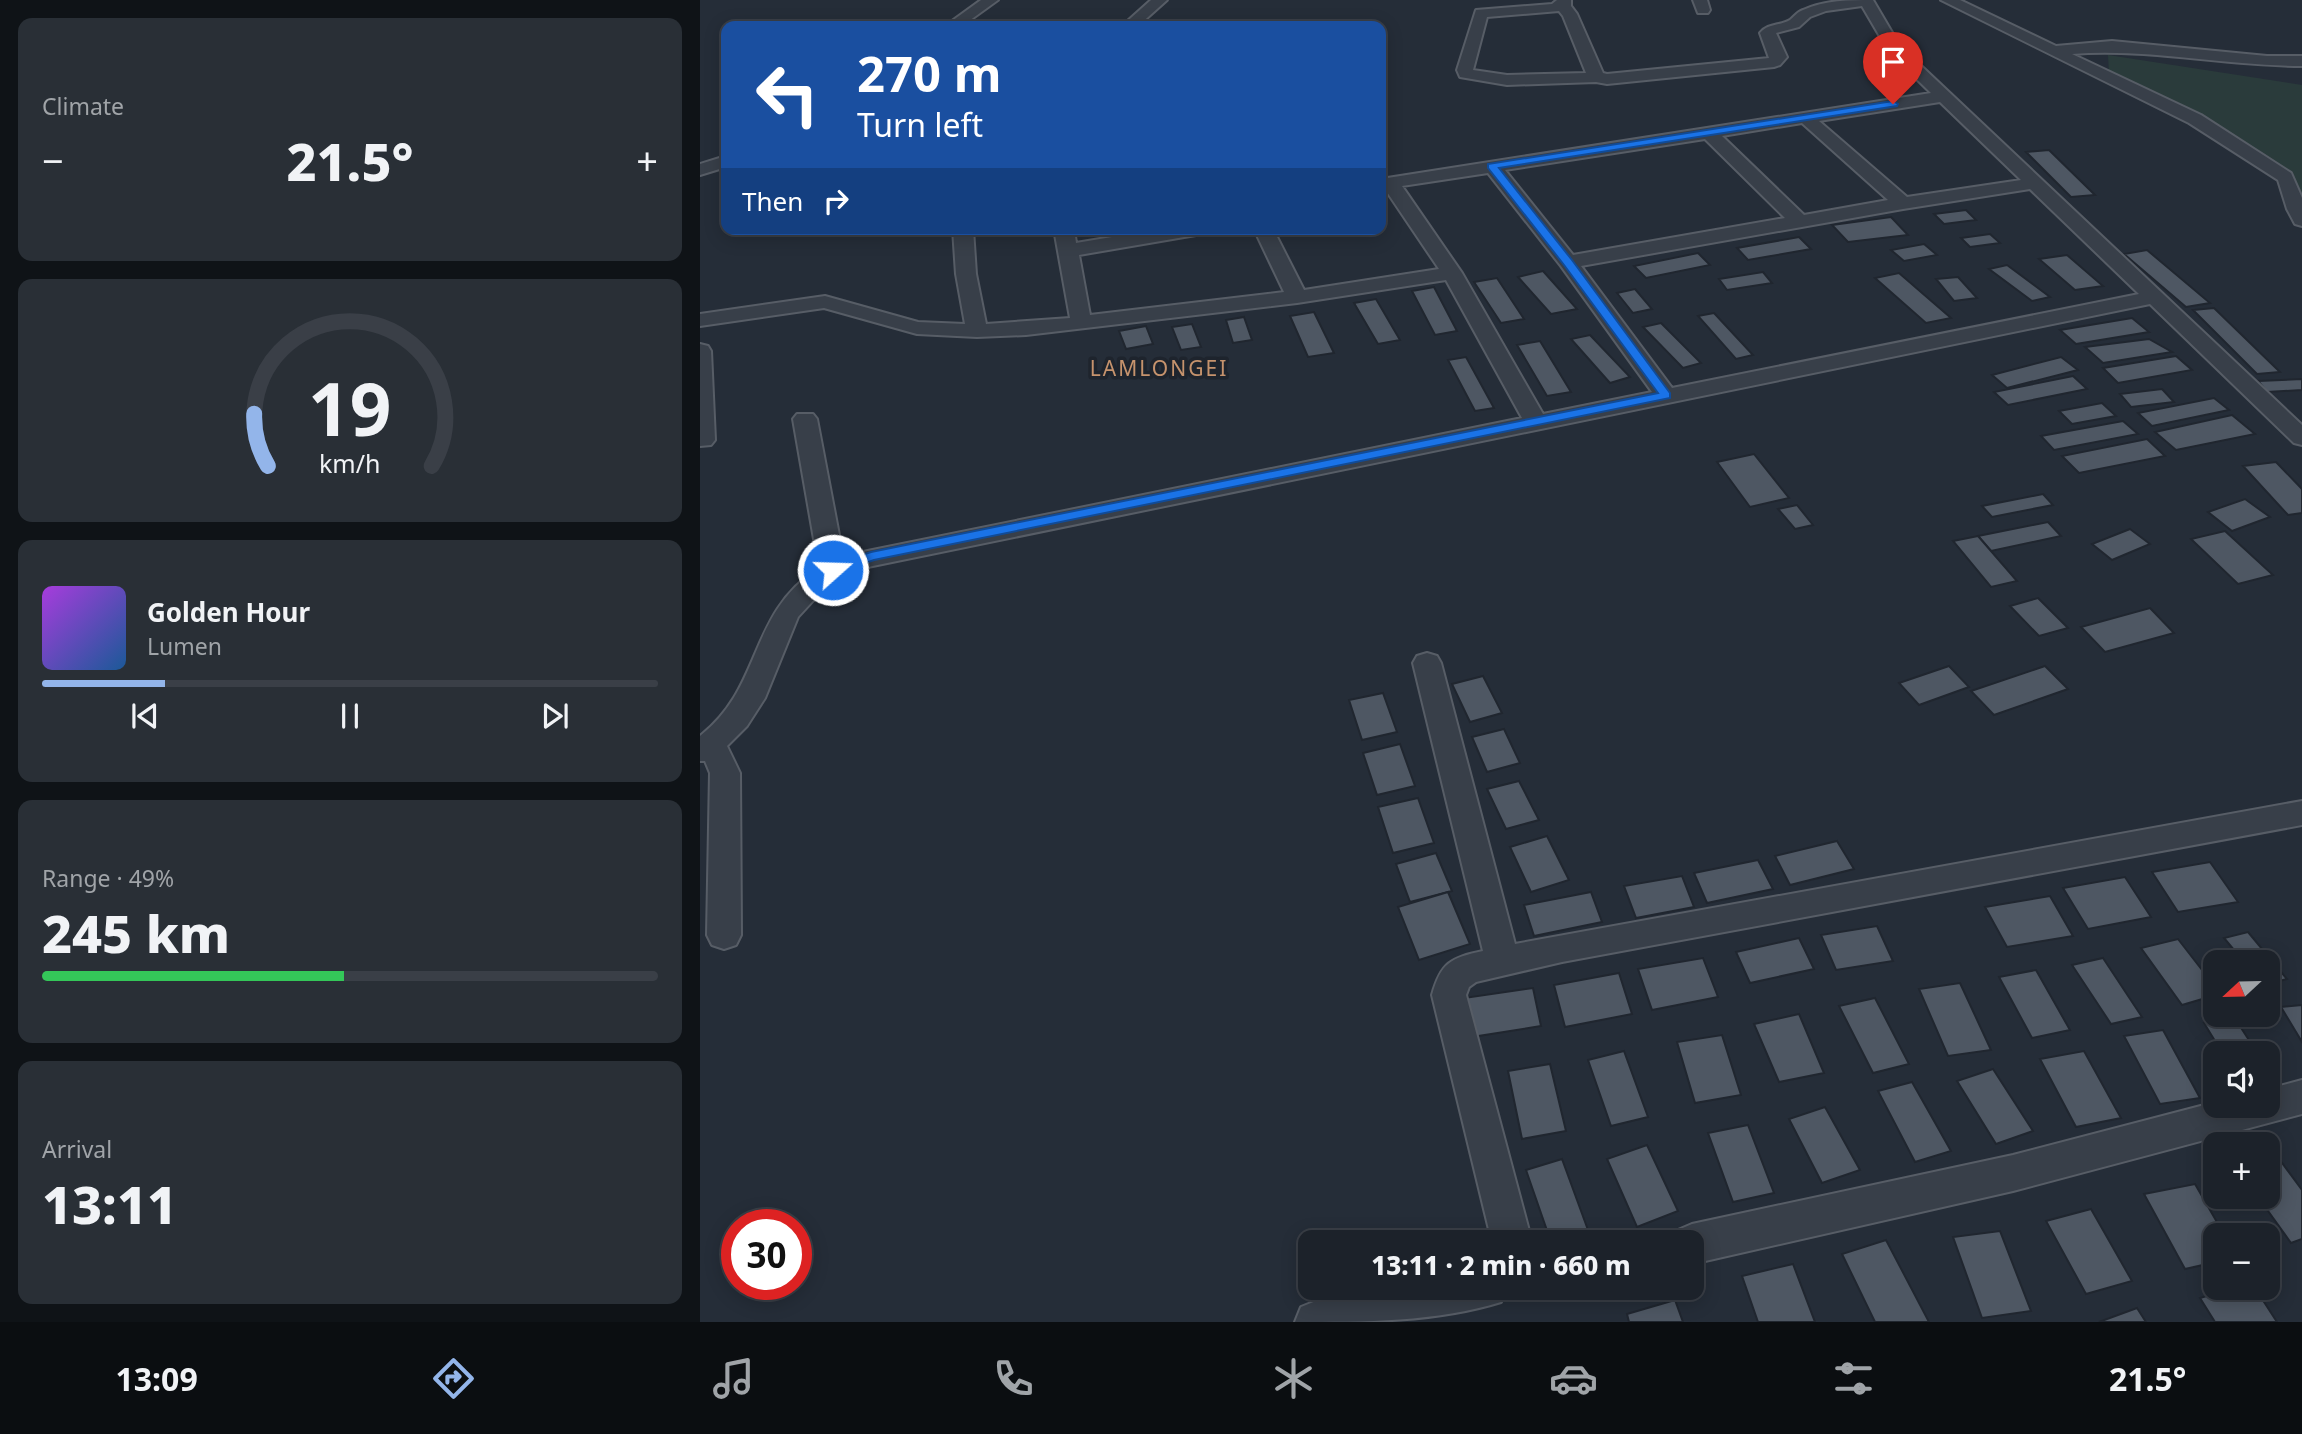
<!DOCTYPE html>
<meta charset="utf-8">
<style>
:root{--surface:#1c222a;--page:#292f36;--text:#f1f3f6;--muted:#a0a4a8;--line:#3a3f47;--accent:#93b5ea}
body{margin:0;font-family:"Noto Sans",sans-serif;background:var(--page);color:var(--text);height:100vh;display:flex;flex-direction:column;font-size:26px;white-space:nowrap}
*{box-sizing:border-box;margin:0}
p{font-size:23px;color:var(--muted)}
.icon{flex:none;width:38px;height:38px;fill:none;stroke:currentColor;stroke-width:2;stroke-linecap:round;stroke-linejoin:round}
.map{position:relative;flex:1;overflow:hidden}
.panel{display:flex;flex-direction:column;gap:18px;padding:18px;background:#0f1317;width:700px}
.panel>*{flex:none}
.hud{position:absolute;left:21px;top:21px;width:665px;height:214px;border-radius:14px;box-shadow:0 4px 18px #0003,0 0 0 2px var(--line);background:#1a4fa0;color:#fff;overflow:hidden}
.needle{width:46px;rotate:248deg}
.controls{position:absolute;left:1503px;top:950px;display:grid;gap:14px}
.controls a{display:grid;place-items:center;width:77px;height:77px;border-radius:14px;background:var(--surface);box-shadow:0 4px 18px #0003,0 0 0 2px var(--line);font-size:35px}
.speed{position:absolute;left:21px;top:1209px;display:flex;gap:14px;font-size:35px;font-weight:700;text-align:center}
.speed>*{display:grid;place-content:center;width:91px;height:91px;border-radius:50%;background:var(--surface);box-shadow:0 4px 18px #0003,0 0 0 2px var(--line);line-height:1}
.speed .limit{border:10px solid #d22;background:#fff;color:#111}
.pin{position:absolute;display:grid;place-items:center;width:60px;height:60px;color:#fff;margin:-72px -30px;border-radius:50% 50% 50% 0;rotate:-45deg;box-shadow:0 0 7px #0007}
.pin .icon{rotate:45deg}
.me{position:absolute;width:77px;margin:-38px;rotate:70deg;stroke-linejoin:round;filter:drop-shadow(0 0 5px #0008)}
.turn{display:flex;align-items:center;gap:24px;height:147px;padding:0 21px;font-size:32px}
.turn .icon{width:91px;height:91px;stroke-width:2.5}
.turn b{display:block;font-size:49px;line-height:60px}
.then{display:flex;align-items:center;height:66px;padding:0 21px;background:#0003;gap:14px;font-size:26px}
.big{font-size:52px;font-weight:800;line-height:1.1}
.panel .widget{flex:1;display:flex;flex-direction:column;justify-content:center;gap:10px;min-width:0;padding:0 24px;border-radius:14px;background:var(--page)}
.panel .dial{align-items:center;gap:0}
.dial svg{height:182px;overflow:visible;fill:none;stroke:var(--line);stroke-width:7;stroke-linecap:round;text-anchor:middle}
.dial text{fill:var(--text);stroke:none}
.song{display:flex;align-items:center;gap:21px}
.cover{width:84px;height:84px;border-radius:10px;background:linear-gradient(135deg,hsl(280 70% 55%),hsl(210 70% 35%))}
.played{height:7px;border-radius:4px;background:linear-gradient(90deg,var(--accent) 20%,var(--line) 20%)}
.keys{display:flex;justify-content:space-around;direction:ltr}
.heat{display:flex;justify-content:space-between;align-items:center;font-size:38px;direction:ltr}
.charge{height:10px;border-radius:5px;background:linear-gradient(90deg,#34c759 49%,var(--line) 0)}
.trip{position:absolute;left:598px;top:1230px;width:406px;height:70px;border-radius:14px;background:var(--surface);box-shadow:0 4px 18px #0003,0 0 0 2px var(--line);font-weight:800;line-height:70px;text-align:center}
.tabs{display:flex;height:112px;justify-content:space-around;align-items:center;background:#0b0e11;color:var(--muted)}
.tabs .icon{width:49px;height:49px}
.tabs .active{color:var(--accent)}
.tabs b{font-size:32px;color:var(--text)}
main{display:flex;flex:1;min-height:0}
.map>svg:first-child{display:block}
</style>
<main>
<section class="panel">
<div class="widget"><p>Climate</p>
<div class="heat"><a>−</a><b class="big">21.5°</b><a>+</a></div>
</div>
<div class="widget dial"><svg viewBox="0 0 100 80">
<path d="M14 69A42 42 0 1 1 86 69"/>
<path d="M14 69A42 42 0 0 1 8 46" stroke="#93b5ea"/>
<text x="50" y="56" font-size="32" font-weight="700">19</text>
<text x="50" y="72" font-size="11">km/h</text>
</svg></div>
<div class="widget">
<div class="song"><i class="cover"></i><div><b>Golden Hour</b><p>Lumen</p></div></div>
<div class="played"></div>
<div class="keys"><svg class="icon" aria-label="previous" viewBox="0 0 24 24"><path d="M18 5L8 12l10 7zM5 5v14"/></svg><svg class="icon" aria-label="pause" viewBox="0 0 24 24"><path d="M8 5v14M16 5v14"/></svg><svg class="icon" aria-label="next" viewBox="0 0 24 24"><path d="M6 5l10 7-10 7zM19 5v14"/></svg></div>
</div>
<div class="widget"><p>Range · 49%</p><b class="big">245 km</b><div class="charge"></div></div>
<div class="widget"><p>Arrival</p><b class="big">13:11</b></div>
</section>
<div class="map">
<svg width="1602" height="1322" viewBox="0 0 1602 1322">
<rect width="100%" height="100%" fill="#252d38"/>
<!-- green -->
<path fill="#2a3b3b" d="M 1408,55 L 1602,85 L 1602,210 L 1583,179 L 1532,134 L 1409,74 Z"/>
<!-- building -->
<g fill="#4e5763" stroke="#20262f" stroke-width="2">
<path d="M 1349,150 L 1395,195 L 1371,197 L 1326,152 Z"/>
<path d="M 1266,210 L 1276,220 L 1244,224 L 1234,214 Z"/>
<path d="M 1191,217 L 1208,235 L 1148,242 L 1132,225 Z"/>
<path d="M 1290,234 L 1300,243 L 1270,247 L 1261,238 Z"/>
<path d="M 1099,237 L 1111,249 L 1048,260 L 1037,248 Z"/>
<path d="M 1224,244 L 1237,255 L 1204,261 L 1191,250 Z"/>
<path d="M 1447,250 L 1510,303 L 1486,307 L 1424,254 Z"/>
<path d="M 998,253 L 1010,265 L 946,278 L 934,266 Z"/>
<path d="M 1367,255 L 1403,286 L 1375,290 L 1339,259 Z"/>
<path d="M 1307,265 L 1350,297 L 1332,301 L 1289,269 Z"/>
<path d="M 843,271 L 877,309 L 851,314 L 818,277 Z"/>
<path d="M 1063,272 L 1072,283 L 1027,290 L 1019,279 Z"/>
<path d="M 1199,273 L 1251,318 L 1226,323 L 1175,278 Z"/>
<path d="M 1258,277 L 1277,298 L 1254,301 L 1236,279 Z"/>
<path d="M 797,278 L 824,319 L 801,323 L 774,282 Z"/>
<path d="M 734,287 L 757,331 L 735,335 L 712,291 Z"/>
<path d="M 935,289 L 952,309 L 933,313 L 917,293 Z"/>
<path d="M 676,299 L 700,340 L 678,344 L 654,303 Z"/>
<path d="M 1514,308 L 1580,372 L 1557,374 L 1493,310 Z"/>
<path d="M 614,312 L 634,353 L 608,357 L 590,316 Z"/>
<path d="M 1014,313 L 1053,355 L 1036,359 L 998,316 Z"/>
<path d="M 544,317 L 552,340 L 533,343 L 526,320 Z"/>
<path d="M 1432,318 L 1449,332 L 1376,344 L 1360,330 Z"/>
<path d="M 961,323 L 1001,363 L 983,368 L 943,327 Z"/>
<path d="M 492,324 L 501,347 L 481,350 L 472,327 Z"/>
<path d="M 446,326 L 453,344 L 426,349 L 419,331 Z"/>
<path d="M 890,335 L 930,377 L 910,383 L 871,339 Z"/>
<path d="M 1449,339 L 1472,352 L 1403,363 L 1385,347 Z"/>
<path d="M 840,341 L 871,392 L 847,396 L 817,345 Z"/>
<path d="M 1476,356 L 1492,370 L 1418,383 L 1403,368 Z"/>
<path d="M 766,357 L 794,408 L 775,411 L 748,360 Z"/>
<path d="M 1361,357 L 1378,370 L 1307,388 L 1292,375 Z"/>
<path d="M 1373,376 L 1387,389 L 1308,405 L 1294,392 Z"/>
<path d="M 1602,379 L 1602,390 L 1567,392 L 1558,381 Z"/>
<path d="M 1462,389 L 1474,402 L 1431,407 L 1420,394 Z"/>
<path d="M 1514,398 L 1529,410 L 1452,426 L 1438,413 Z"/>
<path d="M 1402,403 L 1416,416 L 1372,424 L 1359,411 Z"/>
<path d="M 1532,415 L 1555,434 L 1476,450 L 1455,432 Z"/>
<path d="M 1423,421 L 1438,434 L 1354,450 L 1341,436 Z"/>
<path d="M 1447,439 L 1465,456 L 1379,473 L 1362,456 Z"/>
<path d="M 1054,454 L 1089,498 L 1050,507 L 1017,462 Z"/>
<path d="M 1576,462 L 1602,489 L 1602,513 L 1588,515 L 1543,466 Z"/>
<path d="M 1343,494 L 1353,505 L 1292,517 L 1282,506 Z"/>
<path d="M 1545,499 L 1570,517 L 1532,531 L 1508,512 Z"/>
<path d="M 1097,505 L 1113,525 L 1095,529 L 1078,509 Z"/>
<path d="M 1348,522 L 1361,536 L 1291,551 L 1278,536 Z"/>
<path d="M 1430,529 L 1450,544 L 1412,560 L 1392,544 Z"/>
<path d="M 1525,531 L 1573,575 L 1538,584 L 1491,539 Z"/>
<path d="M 1278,536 L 1317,581 L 1291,587 L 1253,541 Z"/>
<path d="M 1338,598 L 1368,628 L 1339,636 L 1310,606 Z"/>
<path d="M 1450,608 L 1474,633 L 1405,652 L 1381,627 Z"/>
<path d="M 1249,666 L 1269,687 L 1219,705 L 1199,683 Z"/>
<path d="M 1345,666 L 1368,689 L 1294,715 L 1271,691 Z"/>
<path d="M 783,676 L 802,713 L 770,722 L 752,684 Z"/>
<path d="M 683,693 L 697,732 L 662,740 L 649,700 Z"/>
<path d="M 804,729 L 820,763 L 787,772 L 772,737 Z"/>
<path d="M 700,744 L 715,786 L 677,795 L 663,753 Z"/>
<path d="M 819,781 L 839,820 L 806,829 L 787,789 Z"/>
<path d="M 718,798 L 734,843 L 693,853 L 678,807 Z"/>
<path d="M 847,836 L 869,880 L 831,892 L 810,847 Z"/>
<path d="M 1137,841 L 1154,869 L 1090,885 L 1075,856 Z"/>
<path d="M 736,853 L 752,891 L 710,902 L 696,864 Z"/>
<path d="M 1058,860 L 1073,889 L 1007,903 L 994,873 Z"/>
<path d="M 1510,862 L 1538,902 L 1478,912 L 1452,872 Z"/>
<path d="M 982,876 L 994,907 L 936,918 L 924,886 Z"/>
<path d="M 1425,877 L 1451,917 L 1388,929 L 1363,888 Z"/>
<path d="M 748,892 L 770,944 L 719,960 L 698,907 Z"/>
<path d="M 891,892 L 902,922 L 834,936 L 824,905 Z"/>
<path d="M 1350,896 L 1373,936 L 1307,947 L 1285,907 Z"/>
<path d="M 1177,926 L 1193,961 L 1136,970 L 1121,935 Z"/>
<path d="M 1548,932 L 1587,979 L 1568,984 L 1568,962 L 1544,962 L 1524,938 Z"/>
<path d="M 1099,938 L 1114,969 L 1050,983 L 1036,952 Z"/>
<path d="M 1478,939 L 1516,988 L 1516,995 L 1482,1005 L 1441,948 Z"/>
<path d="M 1003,958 L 1018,997 L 952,1010 L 938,969 Z"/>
<path d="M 1403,958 L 1442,1017 L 1411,1024 L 1372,965 Z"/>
<path d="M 1336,970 L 1370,1030 L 1332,1038 L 1299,977 Z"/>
<path d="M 919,973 L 932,1014 L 865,1027 L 854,985 Z"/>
<path d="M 1260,983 L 1291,1050 L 1248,1056 L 1219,989 Z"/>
<path d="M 833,988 L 841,1026 L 772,1037 L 764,998 Z"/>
<path d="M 1175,998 L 1209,1064 L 1173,1073 L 1139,1006 Z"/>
<path d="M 1602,1005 L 1602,1042 L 1581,1007 Z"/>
<path d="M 1099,1014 L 1124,1073 L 1079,1082 L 1054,1024 Z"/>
<path d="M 1534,1017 L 1558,1054 L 1523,1054 L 1504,1023 Z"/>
<path d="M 1463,1030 L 1500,1098 L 1460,1104 L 1424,1036 Z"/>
<path d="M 1022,1035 L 1041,1095 L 995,1103 L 977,1042 Z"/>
<path d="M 924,1051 L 948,1117 L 911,1126 L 888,1060 Z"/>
<path d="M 1384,1051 L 1421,1118 L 1376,1127 L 1340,1059 Z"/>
<path d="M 850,1064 L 866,1131 L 822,1139 L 808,1071 Z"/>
<path d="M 1293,1069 L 1333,1131 L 1296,1144 L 1257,1081 Z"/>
<path d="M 1212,1082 L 1251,1151 L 1215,1162 L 1178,1091 Z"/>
<path d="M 1125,1107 L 1160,1170 L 1122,1183 L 1089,1119 Z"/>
<path d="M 1048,1125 L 1074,1193 L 1033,1202 L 1008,1133 Z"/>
<path d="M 947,1145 L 978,1211 L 937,1227 L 907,1159 Z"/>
<path d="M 1577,1156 L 1602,1190 L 1602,1239 L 1591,1243 L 1558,1197 L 1568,1197 L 1568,1159 Z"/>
<path d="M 862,1159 L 888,1230 L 851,1242 L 826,1170 Z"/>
<path d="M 1495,1184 L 1525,1236 L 1516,1236 L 1516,1262 L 1485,1269 L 1444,1194 Z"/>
<path d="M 1391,1209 L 1432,1281 L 1386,1294 L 1346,1221 Z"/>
<path d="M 1300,1231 L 1331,1311 L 1282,1318 L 1253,1237 Z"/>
<path d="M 1186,1240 L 1229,1322 L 1175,1322 L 1142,1254 Z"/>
<path d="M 1093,1264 L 1115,1322 L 1058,1322 L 1042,1276 Z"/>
<path d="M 1533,1288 L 1555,1288 L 1577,1322 L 1515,1322 L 1500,1298 Z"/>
<path d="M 975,1300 L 983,1322 L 929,1322 L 927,1314 Z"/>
<path d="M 1437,1308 L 1446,1322 L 1399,1322 Z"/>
</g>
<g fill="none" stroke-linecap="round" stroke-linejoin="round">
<!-- minor casing -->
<g stroke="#575d66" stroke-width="4">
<g id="minor">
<path d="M 281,0 L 298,0 L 262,26 L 245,26 Z"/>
<path d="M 451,0 L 467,0 L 438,26 L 422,26 Z"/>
<path d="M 857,0 L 871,0 L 871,6 L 877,14 L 903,73 L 907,74 L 1069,58 L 1060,33 C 1068,23 1080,26 1090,20 C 1094,17 1097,12 1103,10 C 1125,0 1149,0 1173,0 L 1200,46 L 1602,425 L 1602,445 L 1594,443 L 1450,304 L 158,569 L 121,592 L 98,617 L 65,698 L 47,726 L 27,746 L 40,773 L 41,935 L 36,945 L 24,949 L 12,945 L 7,935 L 10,773 L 5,761 L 0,761 L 0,736 C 64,686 47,614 119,568 L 93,419 L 97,414 L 113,414 L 117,419 L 143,556 L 822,418 L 746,280 L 597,303 L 326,335 L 277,337 L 217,334 L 124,308 L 0,326 L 0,314 L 125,296 L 218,322 L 265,324 L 256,274 L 253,229 L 273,229 L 276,274 L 286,324 L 370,318 L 354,229 L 374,229 L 376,243 L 460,229 L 505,229 L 496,235 L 379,255 L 390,315 L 584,292 L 554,229 L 573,229 L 604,290 L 739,269 L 685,189 L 681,189 L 681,179 L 1231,93 L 1189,52 L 1162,6 L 1126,11 L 1110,17 L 1099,27 L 1076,33 L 1087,57 L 1080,65 L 1074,67 L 907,84 L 896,82 L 807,85 L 760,77 L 757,70 L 776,10 L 852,4 ZM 859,11 L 863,16 L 886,73 L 807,75 L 773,70 L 787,17 ZM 1240,102 L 1321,180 L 1207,197 L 1119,121 ZM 1102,123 L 1188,200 L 1104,215 L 1022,136 ZM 1005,139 L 1085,218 L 873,255 L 805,170 ZM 788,173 L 861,266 L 952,392 L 843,414 L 762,273 L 702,186 ZM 1330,189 L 1439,294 L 972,388 L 881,266 L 1203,209 Z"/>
<path d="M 993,0 L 1007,0 L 1010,10 L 1008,13 L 998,13 Z"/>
<path d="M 1241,0 L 1260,0 L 1356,46 L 1412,41 L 1567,56 L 1602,56 L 1602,66 C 1525,66 1449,48 1372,54 L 1501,115 L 1591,173 L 1602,198 L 1602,226 L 1595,224 L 1587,209 L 1578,180 L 1489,123 Z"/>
<path d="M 26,156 L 26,167 L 0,175 L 0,164 Z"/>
<path d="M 0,344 L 8,346 L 11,351 L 15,440 L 11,445 L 0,446 Z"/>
<path d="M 727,653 L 737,656 L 741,663 L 815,944 L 1602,801 L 1602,825 L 862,962 L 776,982 L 769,987 L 766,995 L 832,1242 L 792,1242 L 732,995 C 741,963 750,958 783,951 L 713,663 L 717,656 Z"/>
<path d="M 1602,1080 L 1602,1114 L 1313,1191 L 992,1264 L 992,1242 L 973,1242 L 978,1230 L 992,1224 L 1313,1155 L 1516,1102 L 1516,1106 L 1568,1106 L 1568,1089 Z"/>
<path d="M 683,1288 L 807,1288 L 801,1302 C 737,1322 664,1322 595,1322 L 601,1307 L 616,1301 Z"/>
</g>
</g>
<!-- minor -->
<use href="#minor" fill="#383f49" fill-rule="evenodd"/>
</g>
<!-- route -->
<path fill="#1a73e8" stroke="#114b97" stroke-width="2" d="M 1193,101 L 1198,104 L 1197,106 L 799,168 L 872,260 L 970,393 L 970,398 L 174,560 L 133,575 L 126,570 L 128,566 L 171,552 L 958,393 L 864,265 L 788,168 L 788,164 Z"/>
<g text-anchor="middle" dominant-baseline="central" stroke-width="7" stroke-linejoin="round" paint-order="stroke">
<!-- far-quarter labels -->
<g font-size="21" letter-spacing="2" fill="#c6936d" stroke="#1e242d">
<text x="459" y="368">LAMLONGEI</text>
</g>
</g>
</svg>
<div class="controls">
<a><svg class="needle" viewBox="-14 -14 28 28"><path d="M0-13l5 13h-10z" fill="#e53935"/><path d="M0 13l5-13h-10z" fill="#a0a4a8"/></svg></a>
<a><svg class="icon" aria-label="sound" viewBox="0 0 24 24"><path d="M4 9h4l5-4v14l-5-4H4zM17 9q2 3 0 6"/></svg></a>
<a>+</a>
<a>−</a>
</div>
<div class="speed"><div class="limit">30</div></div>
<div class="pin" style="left:1193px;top:104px;background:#d93025"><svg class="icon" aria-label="arrive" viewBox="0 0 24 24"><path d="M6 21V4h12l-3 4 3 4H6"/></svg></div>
<svg class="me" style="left:133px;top:570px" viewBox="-20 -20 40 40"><circle r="17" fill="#1a73e8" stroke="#fff" stroke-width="3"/><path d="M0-11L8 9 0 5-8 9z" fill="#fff"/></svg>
<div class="trip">13:11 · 2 min · 660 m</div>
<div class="hud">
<div class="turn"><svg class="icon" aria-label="left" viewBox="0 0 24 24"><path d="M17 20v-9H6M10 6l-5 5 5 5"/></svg><div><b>270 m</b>Turn left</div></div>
<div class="then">Then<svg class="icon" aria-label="right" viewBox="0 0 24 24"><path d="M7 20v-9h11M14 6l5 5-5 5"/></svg></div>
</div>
</div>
</main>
<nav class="tabs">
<b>13:09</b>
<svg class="icon active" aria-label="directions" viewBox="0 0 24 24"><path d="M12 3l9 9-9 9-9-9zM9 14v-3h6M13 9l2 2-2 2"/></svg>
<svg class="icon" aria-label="music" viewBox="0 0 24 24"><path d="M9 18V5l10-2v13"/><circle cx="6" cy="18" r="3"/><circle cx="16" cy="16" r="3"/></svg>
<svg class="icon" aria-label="phone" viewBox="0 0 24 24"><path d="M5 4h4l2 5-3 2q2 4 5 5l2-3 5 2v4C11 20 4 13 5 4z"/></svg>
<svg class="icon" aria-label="climate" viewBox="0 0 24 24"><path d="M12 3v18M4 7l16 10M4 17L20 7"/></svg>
<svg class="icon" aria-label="car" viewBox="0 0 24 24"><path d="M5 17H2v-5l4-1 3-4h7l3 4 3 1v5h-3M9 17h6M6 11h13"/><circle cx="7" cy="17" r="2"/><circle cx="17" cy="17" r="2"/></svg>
<svg class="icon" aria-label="filters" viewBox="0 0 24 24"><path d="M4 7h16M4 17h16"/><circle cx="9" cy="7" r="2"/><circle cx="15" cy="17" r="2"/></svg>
<b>21.5°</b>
</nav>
